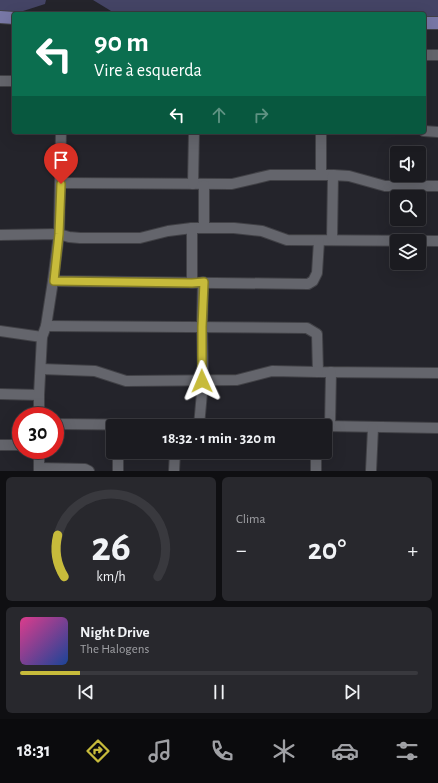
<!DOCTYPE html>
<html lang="pt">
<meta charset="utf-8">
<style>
:root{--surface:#1b1b20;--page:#28282d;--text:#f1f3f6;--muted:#a0a1a5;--line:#39393e;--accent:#c7bb3b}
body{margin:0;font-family:"Alegreya Sans",sans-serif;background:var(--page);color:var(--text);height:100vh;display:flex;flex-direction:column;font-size:15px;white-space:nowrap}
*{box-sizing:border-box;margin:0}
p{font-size:13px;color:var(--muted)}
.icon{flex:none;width:22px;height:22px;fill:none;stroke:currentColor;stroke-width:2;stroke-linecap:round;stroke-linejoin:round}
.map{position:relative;height:471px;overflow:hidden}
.panel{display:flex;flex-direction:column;gap:6px;padding:6px;background:#0f0f12;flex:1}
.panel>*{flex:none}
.hud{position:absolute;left:12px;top:12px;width:414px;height:122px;border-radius:4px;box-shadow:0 4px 16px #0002,0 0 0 1px var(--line);background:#0b6e4f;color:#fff;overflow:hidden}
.tools{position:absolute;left:390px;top:146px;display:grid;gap:8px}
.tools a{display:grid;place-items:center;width:36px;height:36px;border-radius:4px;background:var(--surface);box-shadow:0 4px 16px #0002,0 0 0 1px var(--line);font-size:20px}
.speed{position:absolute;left:12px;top:407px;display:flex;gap:8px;font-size:20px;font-weight:700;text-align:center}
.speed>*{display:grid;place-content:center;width:52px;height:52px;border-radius:50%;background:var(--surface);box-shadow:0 4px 16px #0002,0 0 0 1px var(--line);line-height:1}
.speed .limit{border:6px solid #d22;background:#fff;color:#111}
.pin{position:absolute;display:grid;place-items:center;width:34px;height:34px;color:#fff;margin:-41px -17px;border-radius:50% 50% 50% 0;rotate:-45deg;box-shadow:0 0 4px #0007}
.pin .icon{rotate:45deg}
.me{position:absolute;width:44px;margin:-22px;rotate:359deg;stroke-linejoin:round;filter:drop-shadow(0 0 3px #0008)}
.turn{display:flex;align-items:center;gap:14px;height:84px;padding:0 16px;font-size:18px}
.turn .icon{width:52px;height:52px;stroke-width:2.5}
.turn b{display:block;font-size:28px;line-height:34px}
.lanes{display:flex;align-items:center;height:38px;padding:0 16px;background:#0003;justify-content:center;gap:20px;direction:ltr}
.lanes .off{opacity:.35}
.big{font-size:30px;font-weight:700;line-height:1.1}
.panel .card{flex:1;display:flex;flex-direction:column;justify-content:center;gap:6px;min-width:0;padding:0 14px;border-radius:6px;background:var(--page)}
.panel .dial{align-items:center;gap:0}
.dial svg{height:104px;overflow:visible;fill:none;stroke:var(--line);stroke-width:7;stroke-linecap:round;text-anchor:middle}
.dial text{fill:var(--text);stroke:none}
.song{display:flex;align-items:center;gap:12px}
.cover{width:48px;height:48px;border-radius:6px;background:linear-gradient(135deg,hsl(330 70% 55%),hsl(220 70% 35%))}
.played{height:4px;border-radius:2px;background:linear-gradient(90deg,var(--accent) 15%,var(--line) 15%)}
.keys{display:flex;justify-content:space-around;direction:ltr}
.heat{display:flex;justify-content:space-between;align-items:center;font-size:22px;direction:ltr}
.panel .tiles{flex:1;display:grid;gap:6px;grid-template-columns:1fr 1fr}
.card:last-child{grid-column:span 2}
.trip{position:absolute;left:106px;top:419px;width:226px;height:40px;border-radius:4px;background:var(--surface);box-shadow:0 4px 16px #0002,0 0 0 1px var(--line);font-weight:700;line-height:40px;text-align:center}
.menu{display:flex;height:64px;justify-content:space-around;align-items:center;background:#0b0b0d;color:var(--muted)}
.menu .icon{width:28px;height:28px}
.menu .selected{color:var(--accent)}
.menu b{font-size:18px;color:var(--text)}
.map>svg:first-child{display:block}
</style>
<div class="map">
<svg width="438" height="471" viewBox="0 0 438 471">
<rect width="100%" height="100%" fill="#24242b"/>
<!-- green -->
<g fill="#444465">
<path d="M 0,0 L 46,0 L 45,4 L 20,12 L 0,11 Z"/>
<path d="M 93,0 L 438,0 L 438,18 L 424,18 L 424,14 L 116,14 Z"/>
</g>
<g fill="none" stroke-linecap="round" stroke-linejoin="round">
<!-- minor casing -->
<g stroke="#414146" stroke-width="12">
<g id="minor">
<path d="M 424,55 L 438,55"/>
<path d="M 0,81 L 14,81"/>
<path d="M 424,131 L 438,132"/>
<path d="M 321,132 L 321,175"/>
<path d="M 61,183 L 232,184 L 270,175 L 333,175"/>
<path d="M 193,184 L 194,132"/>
<path d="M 204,185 L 204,228"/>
<path d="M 0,235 L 59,234 L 69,237 L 80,238 L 140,238 L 168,231 L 192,228 L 234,228 L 262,231 L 287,240 L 438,241"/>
<path d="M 332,240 L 333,175 L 349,176 L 385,186 L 438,186"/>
<path d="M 53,281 L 308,284 L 313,281 L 317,273 L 319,241"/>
<path d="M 192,283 L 192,228"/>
<path d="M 46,326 L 307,328 L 317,334 L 318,372 L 438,373"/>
<path d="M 0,331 L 42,337"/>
<path d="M 41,369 L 95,371 L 126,381 L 237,380 L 272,371 L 318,372"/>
<path d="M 0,394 L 39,395"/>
<path d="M 39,416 L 39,395 L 42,337 L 46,326 L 53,281 L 59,234 L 61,132"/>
<path d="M 55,424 L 279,426"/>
<path d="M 199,426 L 203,381 L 202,327 L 203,282"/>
<path d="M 325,426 L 438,428"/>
<path d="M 330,426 L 331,372"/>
<path d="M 0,445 L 21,445"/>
<path d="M 39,468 L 85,469 L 89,471"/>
<path d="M 39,471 L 39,450"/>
<path d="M 118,471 L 118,452"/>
<path d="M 174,471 L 175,452"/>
<path d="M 316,471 L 316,452"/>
<path d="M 371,471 L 373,428"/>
</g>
</g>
<!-- major casing -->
<g stroke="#414146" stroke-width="14">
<g id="major">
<path d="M 0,17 L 14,18"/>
<path d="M 424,23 L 438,23"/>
</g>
</g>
<!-- minor -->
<use href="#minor" stroke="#64656c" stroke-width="10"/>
<!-- major -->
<use href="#major" stroke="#7878a6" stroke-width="12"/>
</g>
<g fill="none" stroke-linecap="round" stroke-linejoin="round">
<!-- route casing -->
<g stroke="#817a26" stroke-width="10">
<path id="route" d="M 61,184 L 59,234 L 54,281 L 192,283 L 204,282 L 202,327 L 202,381"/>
</g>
<!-- route -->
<use href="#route" stroke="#c7bb3b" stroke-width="7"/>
</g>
</svg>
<div class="tools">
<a><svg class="icon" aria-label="sound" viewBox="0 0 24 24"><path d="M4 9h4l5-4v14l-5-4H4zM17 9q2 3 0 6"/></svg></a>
<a><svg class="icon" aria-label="search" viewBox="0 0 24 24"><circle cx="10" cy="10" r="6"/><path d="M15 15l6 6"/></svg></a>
<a><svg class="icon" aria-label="layers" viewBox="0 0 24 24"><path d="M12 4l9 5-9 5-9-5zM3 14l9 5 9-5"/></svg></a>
</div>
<div class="speed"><div class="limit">30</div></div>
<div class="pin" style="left:61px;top:184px;background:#d93025"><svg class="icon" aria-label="arrive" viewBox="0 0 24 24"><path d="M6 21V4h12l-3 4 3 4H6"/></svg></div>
<svg class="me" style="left:202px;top:381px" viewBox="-20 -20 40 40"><path d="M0-17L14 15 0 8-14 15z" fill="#c7bb3b" stroke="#fff" stroke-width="4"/></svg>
<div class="trip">18:32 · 1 min · 320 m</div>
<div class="hud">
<div class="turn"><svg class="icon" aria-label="left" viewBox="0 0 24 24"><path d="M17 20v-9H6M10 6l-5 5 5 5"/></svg><div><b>90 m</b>Vire à esquerda</div></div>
<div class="lanes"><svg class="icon" aria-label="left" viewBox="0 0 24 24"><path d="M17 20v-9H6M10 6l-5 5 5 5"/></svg><svg class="icon off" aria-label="ahead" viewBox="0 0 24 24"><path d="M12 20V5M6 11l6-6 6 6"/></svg><svg class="icon off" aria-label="right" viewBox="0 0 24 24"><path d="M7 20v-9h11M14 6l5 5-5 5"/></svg></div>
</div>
</div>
<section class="panel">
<div class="tiles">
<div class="card dial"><svg viewBox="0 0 100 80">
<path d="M14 69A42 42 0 1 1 86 69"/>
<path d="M14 69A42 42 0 0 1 9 37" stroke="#c7bb3b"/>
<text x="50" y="56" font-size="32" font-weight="700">26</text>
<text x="50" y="72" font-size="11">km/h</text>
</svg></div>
<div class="card"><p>Clima</p>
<div class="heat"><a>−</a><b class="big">20°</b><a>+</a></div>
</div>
<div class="card">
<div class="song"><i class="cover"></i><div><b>Night Drive</b><p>The Halogens</p></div></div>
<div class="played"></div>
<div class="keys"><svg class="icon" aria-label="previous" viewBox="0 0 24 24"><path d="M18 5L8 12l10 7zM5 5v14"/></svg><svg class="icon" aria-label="pause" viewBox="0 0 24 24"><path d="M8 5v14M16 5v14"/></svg><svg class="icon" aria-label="next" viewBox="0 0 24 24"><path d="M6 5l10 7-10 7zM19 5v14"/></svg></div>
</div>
</div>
</section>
<nav class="menu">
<b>18:31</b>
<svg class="icon selected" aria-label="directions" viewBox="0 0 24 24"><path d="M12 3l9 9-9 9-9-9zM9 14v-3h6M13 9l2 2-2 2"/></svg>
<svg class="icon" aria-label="music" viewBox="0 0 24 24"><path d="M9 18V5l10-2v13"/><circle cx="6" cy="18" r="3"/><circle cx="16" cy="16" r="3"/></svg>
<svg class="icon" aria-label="phone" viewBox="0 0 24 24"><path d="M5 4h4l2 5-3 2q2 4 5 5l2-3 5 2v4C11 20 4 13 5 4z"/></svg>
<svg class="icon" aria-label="climate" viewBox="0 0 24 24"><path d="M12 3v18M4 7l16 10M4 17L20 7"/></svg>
<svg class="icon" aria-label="car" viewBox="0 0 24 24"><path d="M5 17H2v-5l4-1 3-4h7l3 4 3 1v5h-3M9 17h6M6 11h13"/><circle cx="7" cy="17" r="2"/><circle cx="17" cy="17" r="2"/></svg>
<svg class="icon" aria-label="filters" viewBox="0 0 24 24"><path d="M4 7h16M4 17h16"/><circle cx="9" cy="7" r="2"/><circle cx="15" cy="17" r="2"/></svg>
</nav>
